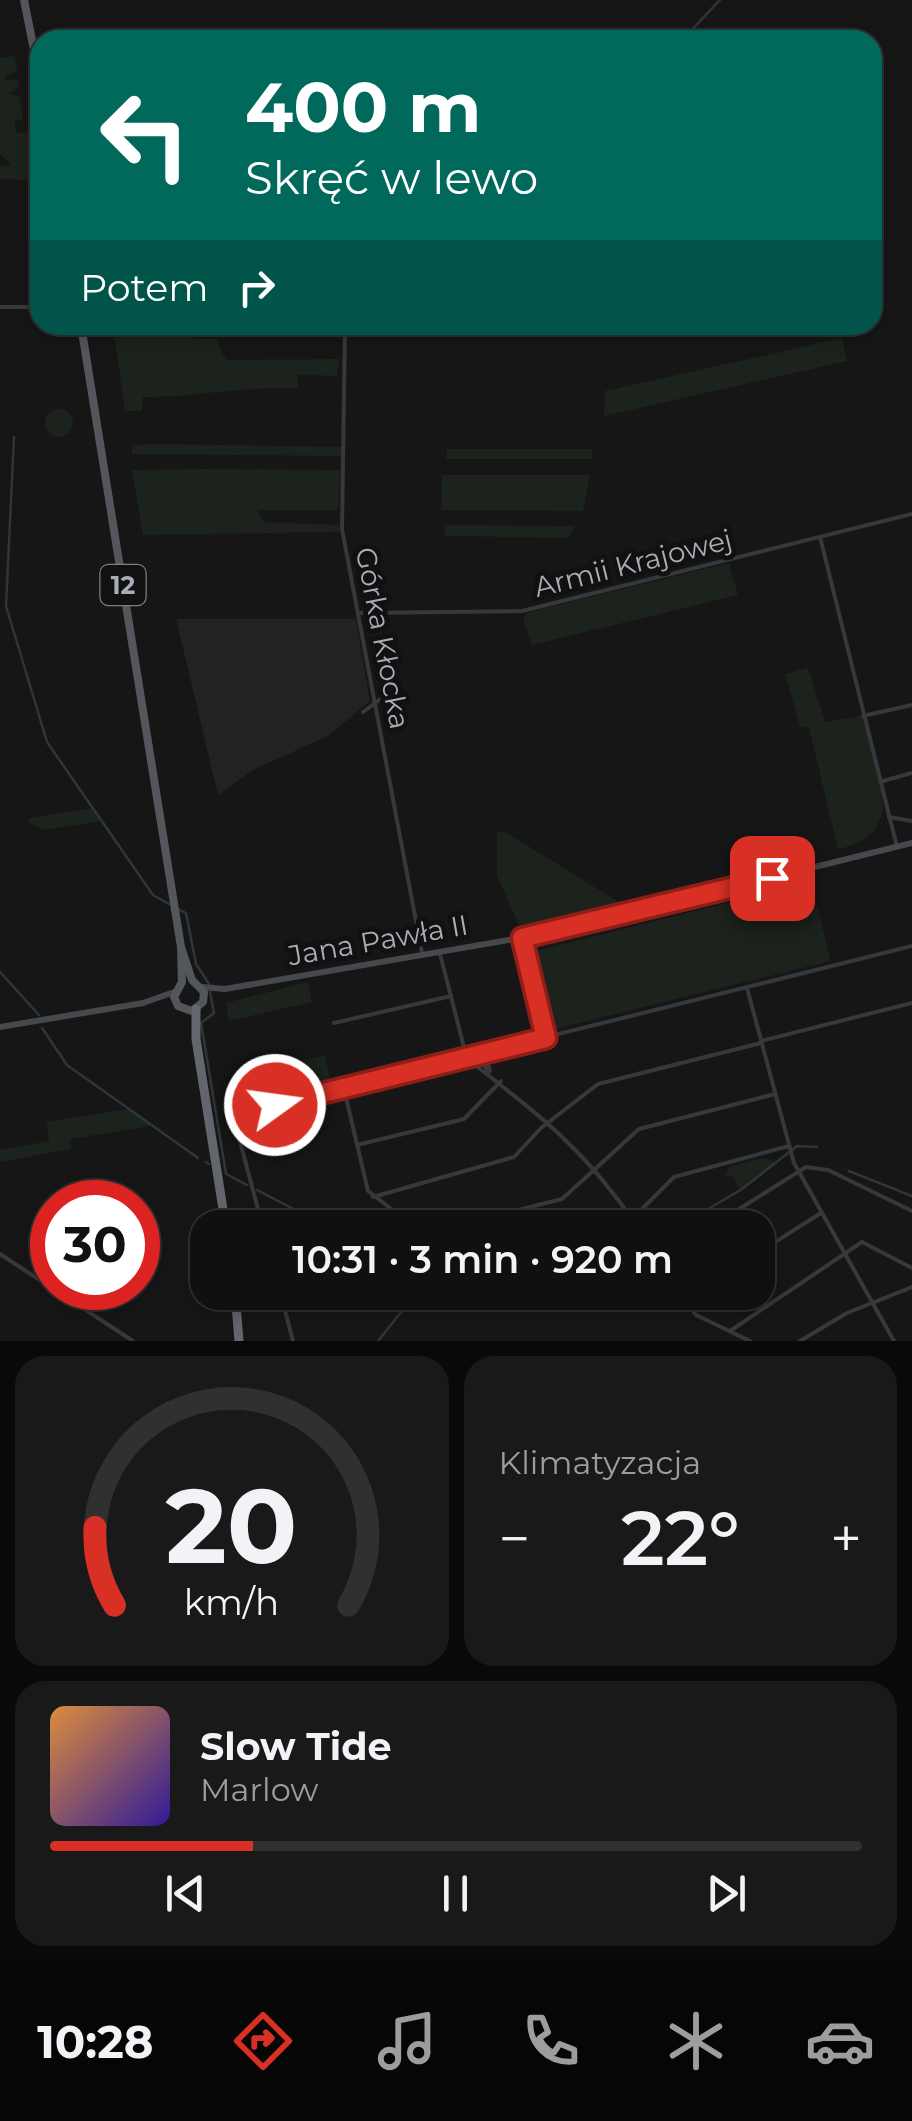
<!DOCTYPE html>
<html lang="pl">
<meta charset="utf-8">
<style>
:root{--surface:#101011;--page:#19191a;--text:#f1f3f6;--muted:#9c9d9f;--line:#303031;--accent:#d93025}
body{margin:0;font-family:Montserrat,sans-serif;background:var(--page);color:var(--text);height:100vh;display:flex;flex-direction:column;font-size:38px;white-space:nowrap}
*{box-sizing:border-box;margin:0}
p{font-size:32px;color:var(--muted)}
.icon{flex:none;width:55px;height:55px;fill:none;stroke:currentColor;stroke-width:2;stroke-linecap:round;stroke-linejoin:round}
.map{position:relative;height:1341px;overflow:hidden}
.drawer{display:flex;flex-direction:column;gap:15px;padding:15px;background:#090909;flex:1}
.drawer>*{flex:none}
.top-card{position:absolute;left:30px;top:30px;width:852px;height:305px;border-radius:30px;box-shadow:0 5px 15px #0003,0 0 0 2px var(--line);background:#00695c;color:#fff;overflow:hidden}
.speed{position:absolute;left:30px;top:1180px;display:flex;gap:20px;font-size:50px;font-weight:700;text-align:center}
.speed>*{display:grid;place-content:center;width:130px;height:130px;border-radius:50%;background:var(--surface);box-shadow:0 5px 15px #0003,0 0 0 2px var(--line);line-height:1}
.speed .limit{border:15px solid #d22;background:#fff;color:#111}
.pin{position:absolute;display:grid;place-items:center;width:85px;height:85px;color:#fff;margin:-42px;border-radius:20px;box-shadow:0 5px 15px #0006}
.me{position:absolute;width:110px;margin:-55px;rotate:76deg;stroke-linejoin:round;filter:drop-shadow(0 0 8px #0008)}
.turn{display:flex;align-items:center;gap:35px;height:210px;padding:0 50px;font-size:45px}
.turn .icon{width:130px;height:130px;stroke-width:2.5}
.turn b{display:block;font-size:70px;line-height:85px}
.then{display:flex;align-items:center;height:95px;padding:0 50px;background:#0003;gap:20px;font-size:38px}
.big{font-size:75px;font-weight:600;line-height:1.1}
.drawer .card{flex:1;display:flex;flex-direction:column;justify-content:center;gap:15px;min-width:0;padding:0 35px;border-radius:30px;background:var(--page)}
.drawer .dial{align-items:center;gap:0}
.dial svg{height:260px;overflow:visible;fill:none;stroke:var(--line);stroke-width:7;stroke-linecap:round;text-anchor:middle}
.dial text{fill:var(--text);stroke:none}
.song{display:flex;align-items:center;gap:30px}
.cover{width:120px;height:120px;border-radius:15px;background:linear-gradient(135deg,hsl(30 70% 55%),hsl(250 70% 35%))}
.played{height:10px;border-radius:5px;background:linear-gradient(90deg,var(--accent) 25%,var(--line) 25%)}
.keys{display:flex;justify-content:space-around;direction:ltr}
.heat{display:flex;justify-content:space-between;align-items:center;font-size:55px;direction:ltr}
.drawer .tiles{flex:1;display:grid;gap:15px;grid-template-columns:1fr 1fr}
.card:last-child{grid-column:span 2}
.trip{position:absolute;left:190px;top:1210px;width:585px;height:100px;border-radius:30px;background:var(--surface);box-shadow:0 5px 15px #0003,0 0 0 2px var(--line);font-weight:600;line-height:100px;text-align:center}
.tab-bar{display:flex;height:160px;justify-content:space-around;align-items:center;background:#060607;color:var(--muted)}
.tab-bar .icon{width:70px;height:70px}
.tab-bar .selected{color:var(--accent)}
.tab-bar b{font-size:45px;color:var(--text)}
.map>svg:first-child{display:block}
</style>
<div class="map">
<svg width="912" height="1341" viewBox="0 0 912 1341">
<rect width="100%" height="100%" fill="#161617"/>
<!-- built -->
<path fill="#222224" d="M 176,619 L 356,619 L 370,701 L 328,736 L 253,770 L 218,795 Z"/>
<!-- green -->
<g fill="#1c221c">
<path d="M 427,27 L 441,40 L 245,40 L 245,31 Z"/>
<path d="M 15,56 L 17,72 L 6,75 L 6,80 L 18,79 L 20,87 L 8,93 L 20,97 L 23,120 L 15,121 L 16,133 L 28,132 L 34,180 L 0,179 L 0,166 L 11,166 L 0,153 L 0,58 Z"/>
<path d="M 113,325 L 192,325 L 194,339 L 216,339 L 226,360 L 339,359 L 337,376 L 298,375 L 298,389 C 245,385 196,398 143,397 L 142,411 L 125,411 Z"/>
<path d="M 842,338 L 847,361 L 604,416 L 605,391 Z"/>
<circle cx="59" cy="423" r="14"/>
<path d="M 158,444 L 341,447 L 341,456 L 132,454 L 132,445 Z"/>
<path d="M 447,449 L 592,449 L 592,459 L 446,459 Z"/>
<path d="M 204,469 L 340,470 L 338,510 L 257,510 L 264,522 L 339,525 L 340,532 L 143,535 L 132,470 Z"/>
<path d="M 442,475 L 590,475 L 583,511 L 441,510 Z"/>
<path d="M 445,525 L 575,526 L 568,538 L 445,536 Z"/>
<path d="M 729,563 L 738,595 L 532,645 L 523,618 L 529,612 Z"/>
<path d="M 808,668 L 825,722 L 862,716 C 875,769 912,834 838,849 L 809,728 L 800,727 L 785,674 Z"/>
<path d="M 92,808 L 101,821 L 44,830 L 29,823 L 29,818 Z"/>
<path d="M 504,831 L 625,906 L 645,908 L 522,932 L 497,876 L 497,832 Z"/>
<path d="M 811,882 L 831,961 L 547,1031 L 528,953 Z"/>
<path d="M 308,982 L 312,1002 L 229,1021 L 226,1003 Z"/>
<path d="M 325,1055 L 332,1088 L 296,1097 L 292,1085 L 298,1083 L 287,1065 Z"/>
<path d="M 128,1109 L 152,1126 L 70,1139 L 71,1149 L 0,1162 L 0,1150 L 49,1141 L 46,1122 Z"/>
<path d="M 763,1158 L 776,1162 L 740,1193 L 734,1177 L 726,1176 L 729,1167 Z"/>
</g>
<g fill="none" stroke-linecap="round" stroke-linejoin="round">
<!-- stream -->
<g stroke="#2d363a" stroke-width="2.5">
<path d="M 682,40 L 720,0"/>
<path d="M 14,437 L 6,606 L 47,742 L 153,895 L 169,904"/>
<path d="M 176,908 L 186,913 L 196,964 L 209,984"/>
<path d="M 0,972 L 39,1015"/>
<path d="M 210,992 L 214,1013 L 201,1023 L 226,1174 L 247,1185"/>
<path d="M 42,1028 L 67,1065 L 198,1158"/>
<path d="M 206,1162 L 209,1164"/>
<path d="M 849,1171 L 912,1196"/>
<path d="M 257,1190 L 330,1228"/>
<path d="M 676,1228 L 742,1189 L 797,1146 L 817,1147"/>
<path d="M 395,1292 L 405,1305"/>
<path d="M 494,1292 C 528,1311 571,1302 608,1299 L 614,1292"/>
<path d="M 406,1306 C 424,1315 466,1307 480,1292"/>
<path d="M 378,1341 L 405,1307"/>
</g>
<!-- minor -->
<g stroke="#37383c" stroke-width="4">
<path d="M 0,307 L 40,307"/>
<path d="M 345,325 L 342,529 L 422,953"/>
<path d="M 820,537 L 897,847"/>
<path d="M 358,613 L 522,611 L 912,514"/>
<path d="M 363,712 L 390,692"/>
<path d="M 863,716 L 912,705"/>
<path d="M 883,781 L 912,773"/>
<path d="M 889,817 L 912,821"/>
<path d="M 522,938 L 545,1038"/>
<path d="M 440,954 L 467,1059 C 538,1113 588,1152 638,1228"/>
<path d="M 747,988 L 794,1163 L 894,1341"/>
<path d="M 334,1023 L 451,996"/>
<path d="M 761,1041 L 912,1003"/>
<path d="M 477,1056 L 489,1072"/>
<path d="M 490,1071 L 487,1061 L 492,1053"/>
<path d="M 344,1089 L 368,1191 L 416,1228"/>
<path d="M 357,1145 L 464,1119 L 501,1081"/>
<path d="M 373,1197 L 514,1157 L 541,1128 L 598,1084 L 761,1043"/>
<path d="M 263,1228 L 233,1115 L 912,946"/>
<path d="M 446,1228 L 562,1199 L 639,1129 L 775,1094"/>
<path d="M 623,1228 L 674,1177 L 789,1146"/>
<path d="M 709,1228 L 806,1167 L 828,1170 L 912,1211"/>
<path d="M 758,1253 L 821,1213"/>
<path d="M 0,1254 L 133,1341"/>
<path d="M 280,1292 L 293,1341"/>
<path d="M 679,1292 L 696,1315 L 750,1341"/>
<path d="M 684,1300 L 696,1292"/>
<path d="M 730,1331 L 862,1242 L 912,1268"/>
<path d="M 800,1341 L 847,1313 L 912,1287"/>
</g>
<!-- secondary -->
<g stroke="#45484c" stroke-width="6">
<path d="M 203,987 L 225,989 L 549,933 L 912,843"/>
<path d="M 0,1027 L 143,1003 L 174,992"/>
</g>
<!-- primary -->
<g stroke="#53565b" stroke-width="8">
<path d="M 24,0 L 40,80"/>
<path d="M 81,325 L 181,947 L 182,982 L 174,997 L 178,1006 L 192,1011 L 203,1002 L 204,992 L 192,980 L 181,947"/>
</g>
<!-- motorway -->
<g stroke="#63676d" stroke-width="9">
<path d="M 196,1009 L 196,1039 L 226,1228"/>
<path d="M 235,1292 L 239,1341"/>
</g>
</g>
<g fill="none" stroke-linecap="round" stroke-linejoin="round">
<!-- route casing -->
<g stroke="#8d1f18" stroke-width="25">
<path id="route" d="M 275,1105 L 546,1038 L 522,938 L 772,878"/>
</g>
<!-- route -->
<use href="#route" stroke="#d93025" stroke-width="18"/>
</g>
<g text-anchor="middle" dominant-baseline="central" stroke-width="10" stroke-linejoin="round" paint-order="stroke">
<!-- shield labels -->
<rect fill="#111112" stroke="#7b7f85" stroke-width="2.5" x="100.5" y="565" width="45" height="40" rx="8"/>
<g font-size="25" font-weight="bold" fill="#a9aeb6">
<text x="123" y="585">12</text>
</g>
<!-- street labels -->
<g font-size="28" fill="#a9aeb6" stroke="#111112">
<text transform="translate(633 563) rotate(-14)">Armii Krajowej</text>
<text transform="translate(383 638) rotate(79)">Górka Kłocka</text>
<text transform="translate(378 940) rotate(-10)">Jana Pawła II</text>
</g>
</g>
</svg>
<div class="speed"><div class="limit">30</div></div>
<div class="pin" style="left:772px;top:878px;background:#d93025"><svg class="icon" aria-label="arrive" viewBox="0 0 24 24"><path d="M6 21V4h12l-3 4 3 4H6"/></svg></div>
<svg class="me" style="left:275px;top:1105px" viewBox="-20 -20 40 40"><circle r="17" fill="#d93025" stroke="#fff" stroke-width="3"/><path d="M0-11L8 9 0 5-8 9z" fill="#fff"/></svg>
<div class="trip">10:31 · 3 min · 920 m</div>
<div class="top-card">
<div class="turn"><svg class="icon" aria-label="left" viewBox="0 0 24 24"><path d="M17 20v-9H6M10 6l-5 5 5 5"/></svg><div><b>400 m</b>Skręć w lewo</div></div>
<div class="then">Potem<svg class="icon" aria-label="right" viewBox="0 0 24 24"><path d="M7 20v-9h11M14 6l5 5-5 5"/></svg></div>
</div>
</div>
<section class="drawer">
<div class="tiles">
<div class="card dial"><svg viewBox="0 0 100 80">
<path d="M14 69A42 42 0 1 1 86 69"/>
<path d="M14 69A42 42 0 0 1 8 45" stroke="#d93025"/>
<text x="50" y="56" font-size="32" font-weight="700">20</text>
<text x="50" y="72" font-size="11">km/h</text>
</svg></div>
<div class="card"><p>Klimatyzacja</p>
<div class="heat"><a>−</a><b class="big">22°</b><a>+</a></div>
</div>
<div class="card">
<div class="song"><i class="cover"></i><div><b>Slow Tide</b><p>Marlow</p></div></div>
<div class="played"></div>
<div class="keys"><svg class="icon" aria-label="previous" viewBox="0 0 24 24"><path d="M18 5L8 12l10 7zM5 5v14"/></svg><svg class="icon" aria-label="pause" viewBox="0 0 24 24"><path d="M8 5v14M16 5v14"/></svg><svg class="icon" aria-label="next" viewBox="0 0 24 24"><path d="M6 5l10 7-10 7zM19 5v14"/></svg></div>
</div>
</div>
</section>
<nav class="tab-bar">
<b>10:28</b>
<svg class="icon selected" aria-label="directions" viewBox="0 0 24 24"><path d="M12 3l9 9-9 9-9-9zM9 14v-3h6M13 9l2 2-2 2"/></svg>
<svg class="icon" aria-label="music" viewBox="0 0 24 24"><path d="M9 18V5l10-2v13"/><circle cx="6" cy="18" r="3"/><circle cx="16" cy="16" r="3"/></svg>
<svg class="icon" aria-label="phone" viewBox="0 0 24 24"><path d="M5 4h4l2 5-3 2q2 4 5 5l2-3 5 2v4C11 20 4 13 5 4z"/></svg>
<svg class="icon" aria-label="climate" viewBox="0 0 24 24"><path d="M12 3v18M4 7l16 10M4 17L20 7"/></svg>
<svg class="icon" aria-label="car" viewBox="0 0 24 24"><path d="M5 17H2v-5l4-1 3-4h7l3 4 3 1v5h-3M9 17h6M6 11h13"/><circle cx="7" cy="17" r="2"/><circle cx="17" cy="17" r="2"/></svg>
</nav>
